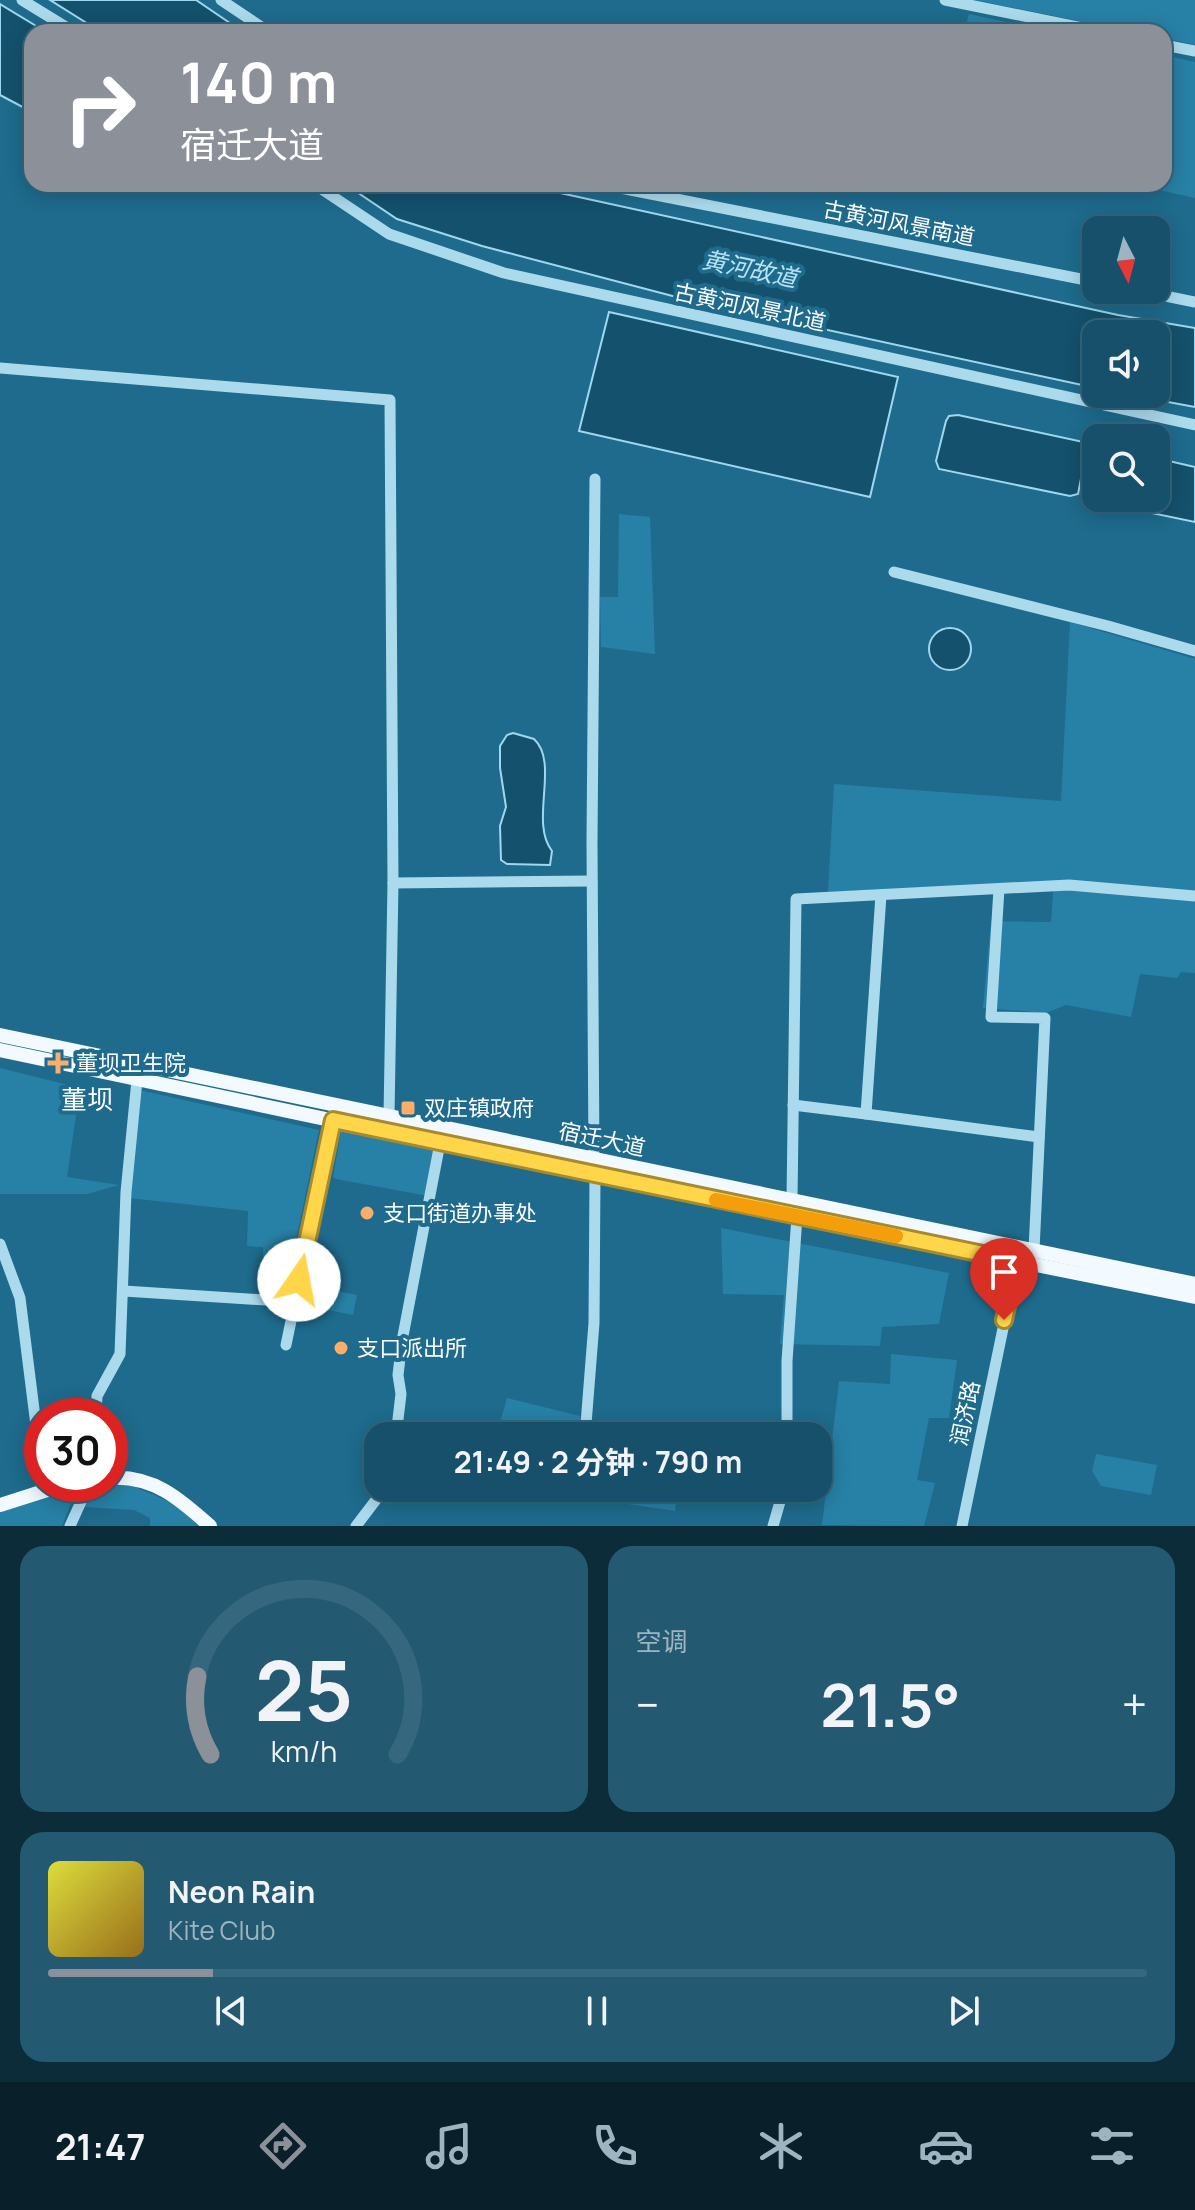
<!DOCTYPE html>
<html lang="zh">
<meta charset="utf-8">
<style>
:root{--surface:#16506a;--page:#235a72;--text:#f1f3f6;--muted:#9eb5c1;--line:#35677e;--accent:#8c9099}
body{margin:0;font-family:Manrope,"Noto Sans SC",sans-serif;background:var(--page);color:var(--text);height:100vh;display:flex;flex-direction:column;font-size:30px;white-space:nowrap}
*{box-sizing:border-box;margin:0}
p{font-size:26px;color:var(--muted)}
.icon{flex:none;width:44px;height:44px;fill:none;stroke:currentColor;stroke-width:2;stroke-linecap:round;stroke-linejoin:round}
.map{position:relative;height:1526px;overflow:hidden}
.drawer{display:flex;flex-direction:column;gap:20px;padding:20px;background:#0c2c3a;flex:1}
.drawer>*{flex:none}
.banner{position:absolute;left:24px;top:24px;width:1148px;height:168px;border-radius:24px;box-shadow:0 4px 20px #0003,0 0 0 2px var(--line);background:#8c9099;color:#fff;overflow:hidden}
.needle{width:52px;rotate:174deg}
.tools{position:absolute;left:1082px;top:216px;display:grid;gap:16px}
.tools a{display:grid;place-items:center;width:88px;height:88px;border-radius:16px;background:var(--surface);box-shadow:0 4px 20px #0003,0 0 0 2px var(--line);font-size:40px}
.speed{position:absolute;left:24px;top:1398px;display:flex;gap:16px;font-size:40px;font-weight:700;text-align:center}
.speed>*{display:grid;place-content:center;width:104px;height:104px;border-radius:50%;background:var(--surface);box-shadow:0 4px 20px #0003,0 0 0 2px var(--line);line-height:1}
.speed .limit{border:12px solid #d22;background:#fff;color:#111}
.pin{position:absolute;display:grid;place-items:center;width:68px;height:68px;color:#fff;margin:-82px -34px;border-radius:50% 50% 50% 0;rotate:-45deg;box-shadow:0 0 8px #0007}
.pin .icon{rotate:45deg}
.me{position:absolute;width:88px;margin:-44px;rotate:12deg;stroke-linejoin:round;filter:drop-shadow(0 0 6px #0008)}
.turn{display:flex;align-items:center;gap:28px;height:168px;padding:0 24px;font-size:36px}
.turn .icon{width:104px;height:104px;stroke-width:2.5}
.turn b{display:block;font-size:56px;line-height:68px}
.big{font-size:60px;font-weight:700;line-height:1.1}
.drawer .card{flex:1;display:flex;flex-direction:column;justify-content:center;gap:12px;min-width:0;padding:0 28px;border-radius:24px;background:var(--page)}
.drawer .dial{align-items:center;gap:0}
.dial svg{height:208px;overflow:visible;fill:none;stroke:var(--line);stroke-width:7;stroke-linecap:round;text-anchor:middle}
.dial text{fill:var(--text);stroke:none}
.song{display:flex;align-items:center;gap:24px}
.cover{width:96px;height:96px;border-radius:12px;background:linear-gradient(135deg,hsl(60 70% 55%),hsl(40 70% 35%))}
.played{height:8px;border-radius:4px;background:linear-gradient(90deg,var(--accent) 15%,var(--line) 15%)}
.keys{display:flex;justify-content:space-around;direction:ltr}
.heat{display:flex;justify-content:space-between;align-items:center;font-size:44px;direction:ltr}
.drawer .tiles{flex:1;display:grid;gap:20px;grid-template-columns:1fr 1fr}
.card:last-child{grid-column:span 2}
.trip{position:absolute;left:364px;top:1422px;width:468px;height:80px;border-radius:24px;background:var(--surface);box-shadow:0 4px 20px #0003,0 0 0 2px var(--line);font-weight:700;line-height:80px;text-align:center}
.menu{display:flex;height:128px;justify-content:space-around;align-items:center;background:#09202a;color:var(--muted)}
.menu .icon{width:56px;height:56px}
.menu .active{color:var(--accent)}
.menu b{font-size:36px;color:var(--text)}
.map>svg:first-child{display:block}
</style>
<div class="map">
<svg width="1195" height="1526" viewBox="0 0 1195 1526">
<rect width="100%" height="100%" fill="#1e6b8d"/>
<!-- green -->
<g fill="#2781a6">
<path d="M 975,0 L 1195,0 L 1195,45 L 1164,38 L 1164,32 L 1133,32 Z"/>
<path d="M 969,14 L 1053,32 L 964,32 Z"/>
<path d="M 1164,55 L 1195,62 L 1195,198 L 1132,184 L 1164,184 Z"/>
<path d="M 619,514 L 650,517 L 655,654 L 601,647 L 600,597 L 618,597 Z"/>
<path d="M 1070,622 L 1195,659 L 1195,973 L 1181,972 L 1177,978 L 1140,974 L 1131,1017 L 1066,1005 L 1046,1013 L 983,1008 L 991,921 L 1051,922 L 1054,881 L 828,892 L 834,784 L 1061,801 Z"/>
<path d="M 0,1068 L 80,1088 L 67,1177 L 119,1185 L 87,1194 L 0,1194 Z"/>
<path d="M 139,1090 L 319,1130 L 284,1298 L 263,1297 L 263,1247 L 247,1246 L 248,1211 L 129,1198 Z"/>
<path d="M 341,1131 L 435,1151 L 428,1196 L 336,1179 L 333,1177 Z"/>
<path d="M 721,1228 L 949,1273 L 939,1324 L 882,1327 L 880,1346 L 780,1344 L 784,1295 L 723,1294 Z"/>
<path d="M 317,1287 L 357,1295 L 353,1315 L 313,1307 Z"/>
<path d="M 891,1354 L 957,1360 L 949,1418 L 929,1418 L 917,1480 L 935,1483 L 924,1526 L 822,1525 L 839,1381 L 890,1384 Z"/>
<path d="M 507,1398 L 580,1416 L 582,1432 L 587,1436 L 496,1436 Z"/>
<path d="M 1096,1454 L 1157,1465 L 1151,1495 L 1101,1486 L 1092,1471 Z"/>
<path d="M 130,1485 L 173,1503 L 200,1526 L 150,1526 L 150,1518 L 134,1510 L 84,1507 L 94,1486 Z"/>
<path d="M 64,1488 L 72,1489 L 75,1493 L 62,1526 L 0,1526 L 0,1508 Z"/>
<path d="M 520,1488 L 678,1488 L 675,1511 Z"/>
</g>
<!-- water -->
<g fill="#14516c" stroke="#9fd8ee" stroke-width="2">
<path d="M 50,0 L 196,0 L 243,32 L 101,32 Z"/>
<path d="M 0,4 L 46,32 L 32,32 L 32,112 L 0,95 Z"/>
<path d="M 345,184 L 519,184 L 1118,315 L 1195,328 L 1195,407 L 1125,394 L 1156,394 L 1156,334 L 1096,334 L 1096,388 L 684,299 L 482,246 L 397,219 Z"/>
<path d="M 609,312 L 898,377 L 870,497 L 579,431 Z"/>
<path d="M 958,415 L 1088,443 L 1078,494 L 1070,496 L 939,469 L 936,461 L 946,421 L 949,416 Z"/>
<path d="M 1156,458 L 1195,467 L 1195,522 L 1099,502 L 1097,498 L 1156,498 Z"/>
<circle cx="950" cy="649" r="21"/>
<path d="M 513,733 L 534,739 C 560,763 529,822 552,851 L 550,865 L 507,864 L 501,860 L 500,826 L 506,807 L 500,768 L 500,746 L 507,735 Z"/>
</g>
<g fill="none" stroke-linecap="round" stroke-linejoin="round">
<!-- minor -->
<g stroke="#acdaed" stroke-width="11">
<path d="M 22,0 L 74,32"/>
<path d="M 221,0 L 269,32"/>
<path d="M 945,0 L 1102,32"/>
<path d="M 1164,45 L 1195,51"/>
<path d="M 314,184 L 389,234 L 504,273 L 1195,425"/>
<path d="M 600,184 L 1096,282"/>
<path d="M 1136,290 L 1195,302"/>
<path d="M 0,368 L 390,400 L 393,883 L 389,1116"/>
<path d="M 894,572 L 1108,626 L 1195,651"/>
<path d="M 393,883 L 592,881"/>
<path d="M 999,889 L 991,1017 L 1045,1018 L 1034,1250"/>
<path d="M 793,1105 L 866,1114 L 881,895"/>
<path d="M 866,1114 L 1039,1137"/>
<path d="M 594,1160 L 592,842 L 595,479"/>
<path d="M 595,1176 L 594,1323 L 586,1424 L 589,1432 L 598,1436"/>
<path d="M 792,1200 L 796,899 L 1069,885 L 1195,896"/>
<path d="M 0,1244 L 20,1298 L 42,1473"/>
<path d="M 124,1291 L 295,1302"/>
<path d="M 286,1345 L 334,1114"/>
<path d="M 96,1416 L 97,1396 L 120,1354 L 126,1192 L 137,1080"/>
<path d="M 396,1436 L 401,1394 L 398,1375 L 402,1341 L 440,1143"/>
<path d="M 787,1436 L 787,1361 L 797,1216"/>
<path d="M 70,1526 L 89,1484"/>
<path d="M 356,1526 L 385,1488"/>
<path d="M 773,1526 L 784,1488"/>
<path d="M 962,1526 L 1017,1261"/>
</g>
<!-- major -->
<g stroke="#f2faff" stroke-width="14">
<path d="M 0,1035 L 1195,1284"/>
<path d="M 0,1050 L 595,1176 L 1195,1297"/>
<path d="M 110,1478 C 153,1475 180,1499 210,1526"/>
<path d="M 0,1505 L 66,1484"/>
</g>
</g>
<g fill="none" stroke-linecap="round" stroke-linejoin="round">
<!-- route casing -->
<g stroke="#a68a30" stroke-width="20">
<path id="route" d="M 299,1280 L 333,1120 L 1017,1261 L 1004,1320"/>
</g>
<!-- route -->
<use href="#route" stroke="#ffd54a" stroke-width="14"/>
<!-- slow -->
<path stroke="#f59e0b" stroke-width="14" d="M 716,1200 L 896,1236"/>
</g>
<!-- markers -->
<g fill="#fcac6b" stroke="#1e6b8d" stroke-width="3">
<path d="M54 1051h8v8h8v8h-8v8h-8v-8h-8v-8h8z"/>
<rect x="400" y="1100" width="16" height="16" rx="4"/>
<circle cx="367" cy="1213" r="8"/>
<circle cx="341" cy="1348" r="8"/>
</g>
<g text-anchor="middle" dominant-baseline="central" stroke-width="8" stroke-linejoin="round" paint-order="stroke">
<!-- street labels -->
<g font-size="22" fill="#fff" stroke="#1e6b8d">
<text transform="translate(899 223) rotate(11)">古黄河风景南道</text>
<text transform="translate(750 307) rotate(12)">古黄河风景北道</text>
<text transform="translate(602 1139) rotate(12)">宿迁大道</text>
<text transform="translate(965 1413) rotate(-78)">润济路</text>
</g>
<!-- poi labels -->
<g font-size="22" fill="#fff" stroke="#1e6b8d" text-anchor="start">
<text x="76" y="1063">董坝卫生院</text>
<text x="424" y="1108">双庄镇政府</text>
<text x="383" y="1213">支口街道办事处</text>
<text x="357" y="1348">支口派出所</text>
</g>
<!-- water labels -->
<g font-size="24" font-style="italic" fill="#b8e3f4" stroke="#1e6b8d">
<text transform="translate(750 268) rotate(12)">黄河故道</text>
</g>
<!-- quarter labels -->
<g font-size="26" fill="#fff" stroke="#1e6b8d">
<text x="87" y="1099">董坝</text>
</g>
</g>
</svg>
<div class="tools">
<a><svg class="needle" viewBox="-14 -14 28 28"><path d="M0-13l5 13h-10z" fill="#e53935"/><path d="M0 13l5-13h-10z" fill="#9eb5c1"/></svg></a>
<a><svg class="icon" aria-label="sound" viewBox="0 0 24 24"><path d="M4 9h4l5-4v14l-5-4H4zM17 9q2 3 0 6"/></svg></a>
<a><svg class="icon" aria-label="search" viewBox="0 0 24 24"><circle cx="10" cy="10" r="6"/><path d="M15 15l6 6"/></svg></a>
</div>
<div class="speed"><div class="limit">30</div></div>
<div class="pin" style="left:1004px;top:1320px;background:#d93025"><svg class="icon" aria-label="arrive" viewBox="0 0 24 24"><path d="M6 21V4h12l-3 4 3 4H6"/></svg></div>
<svg class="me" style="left:299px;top:1280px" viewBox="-20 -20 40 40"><circle r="19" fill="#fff"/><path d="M0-13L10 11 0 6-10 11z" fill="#ffd54a"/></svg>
<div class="trip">21:49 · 2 分钟 · 790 m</div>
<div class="banner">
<div class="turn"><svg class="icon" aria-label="right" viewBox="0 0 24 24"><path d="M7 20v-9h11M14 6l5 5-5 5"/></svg><div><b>140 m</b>宿迁大道</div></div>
</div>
</div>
<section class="drawer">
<div class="tiles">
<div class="card dial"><svg viewBox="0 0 100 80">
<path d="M14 69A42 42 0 1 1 86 69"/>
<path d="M14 69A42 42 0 0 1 9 39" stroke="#8c9099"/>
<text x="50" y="56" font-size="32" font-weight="700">25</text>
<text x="50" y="72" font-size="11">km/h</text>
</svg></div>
<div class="card"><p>空调</p>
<div class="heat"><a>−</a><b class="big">21.5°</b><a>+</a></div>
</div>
<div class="card">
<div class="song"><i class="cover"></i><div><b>Neon Rain</b><p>Kite Club</p></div></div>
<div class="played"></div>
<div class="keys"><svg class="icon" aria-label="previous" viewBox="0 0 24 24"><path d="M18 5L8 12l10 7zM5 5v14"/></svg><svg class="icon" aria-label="pause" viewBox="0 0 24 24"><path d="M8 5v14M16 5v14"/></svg><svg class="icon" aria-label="next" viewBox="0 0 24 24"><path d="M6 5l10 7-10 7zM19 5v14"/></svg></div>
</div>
</div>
</section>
<nav class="menu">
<b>21:47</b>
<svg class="icon active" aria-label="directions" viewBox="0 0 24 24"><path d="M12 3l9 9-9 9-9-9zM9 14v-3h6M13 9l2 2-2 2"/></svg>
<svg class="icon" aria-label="music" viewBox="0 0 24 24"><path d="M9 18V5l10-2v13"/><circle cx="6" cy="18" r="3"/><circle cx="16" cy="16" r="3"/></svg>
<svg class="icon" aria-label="phone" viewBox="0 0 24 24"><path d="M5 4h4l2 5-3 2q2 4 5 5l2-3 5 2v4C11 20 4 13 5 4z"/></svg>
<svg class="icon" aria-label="climate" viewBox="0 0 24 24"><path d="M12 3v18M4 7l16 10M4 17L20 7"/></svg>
<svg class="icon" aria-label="car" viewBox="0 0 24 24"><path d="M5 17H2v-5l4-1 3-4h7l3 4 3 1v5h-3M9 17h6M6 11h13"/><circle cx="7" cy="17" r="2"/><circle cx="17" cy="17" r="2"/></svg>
<svg class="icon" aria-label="filters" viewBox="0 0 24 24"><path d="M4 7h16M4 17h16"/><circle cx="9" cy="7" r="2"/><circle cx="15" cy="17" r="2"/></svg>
</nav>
